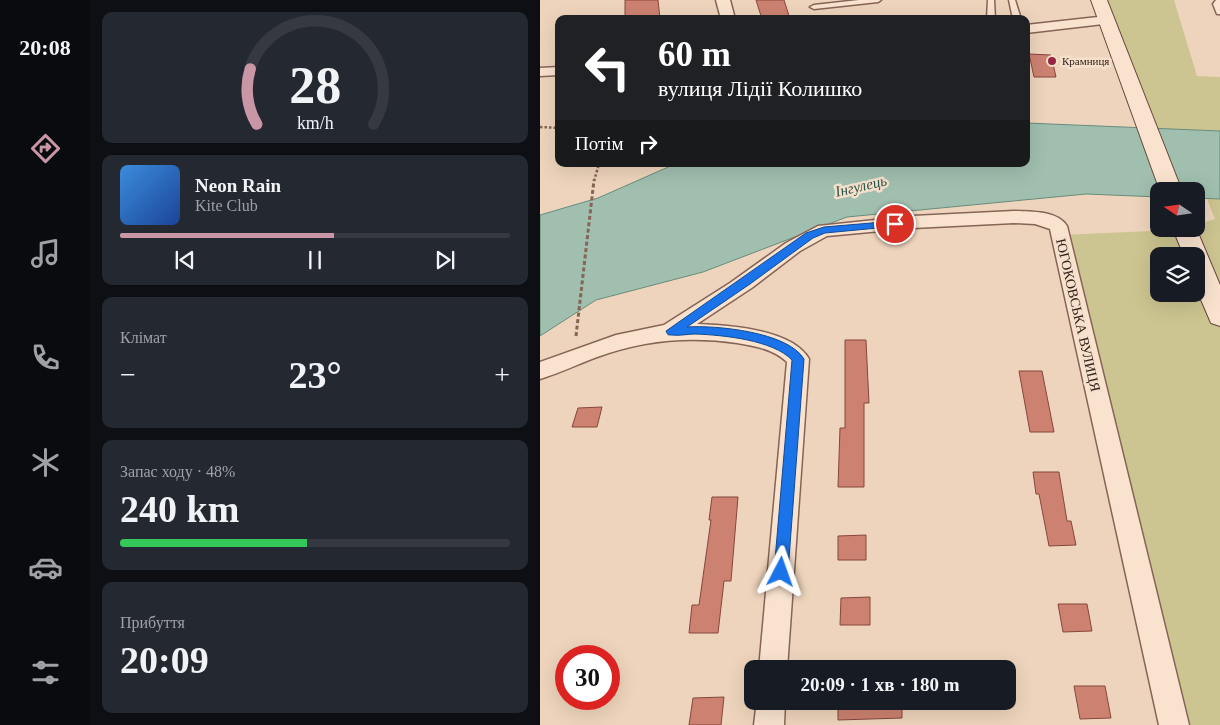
<!DOCTYPE html>
<html lang="uk">
<meta charset="utf-8">
<style>
:root{--surface:#171b24;--page:#242831;--text:#f1f3f6;--muted:#9ea1a6;--line:#363941;--accent:#c896a4}
body{margin:0;font-family:"Times New Roman",serif;background:var(--page);color:var(--text);height:100vh;display:flex;flex-direction:column;font-size:19px;white-space:nowrap}
*{box-sizing:border-box;margin:0}
p{font-size:16px;color:var(--muted)}
.icon{flex:none;width:28px;height:28px;fill:none;stroke:currentColor;stroke-width:2;stroke-linecap:round;stroke-linejoin:round}
.map{position:relative;flex:1;overflow:hidden}
.sheet{display:flex;flex-direction:column;gap:12px;padding:12px;background:#0d0f14;width:450px}
.sheet>*{flex:none}
.hud{position:absolute;left:15px;top:15px;width:475px;height:152px;border-radius:10px;box-shadow:0 5px 20px #0002;background:#202124;color:#fff;overflow:hidden}
.needle{width:32px;rotate:283deg}
.tools{position:absolute;left:610px;top:182px;display:grid;gap:10px}
.tools a{display:grid;place-items:center;width:55px;height:55px;border-radius:10px;background:var(--surface);box-shadow:0 5px 20px #0002;font-size:25px}
.speed{position:absolute;left:15px;top:645px;display:flex;gap:10px;font-size:25px;font-weight:700;text-align:center}
.speed>*{display:grid;place-content:center;width:65px;height:65px;border-radius:50%;background:var(--surface);box-shadow:0 5px 20px #0002;line-height:1}
.speed .limit{border:8px solid #d22;background:#fff;color:#111}
.pin{position:absolute;display:grid;place-items:center;width:42px;height:42px;color:#fff;margin:-21px;border:2px solid #fff;border-radius:50%;box-shadow:0 1px 5px #0007}
.me{position:absolute;width:55px;margin:-28px;rotate:4deg;stroke-linejoin:round;filter:drop-shadow(0 0 4px #0008)}
.turn{display:flex;align-items:center;gap:18px;height:105px;padding:0 20px;font-size:22px}
.turn .icon{width:65px;height:65px;stroke-width:2.5}
.turn b{display:block;font-size:35px;line-height:42px}
.then{display:flex;align-items:center;height:48px;padding:0 20px;background:#0003;gap:10px;font-size:19px}
.big{font-size:38px;font-weight:700;line-height:1.1}
.sheet .widget{flex:1;display:flex;flex-direction:column;justify-content:center;gap:8px;min-width:0;padding:0 18px;border-radius:10px;background:var(--page)}
.sheet .dial{align-items:center;gap:0}
.dial svg{height:130px;overflow:visible;fill:none;stroke:var(--line);stroke-width:7;stroke-linecap:round;text-anchor:middle}
.dial text{fill:var(--text);stroke:none}
.song{display:flex;align-items:center;gap:15px}
.cover{width:60px;height:60px;border-radius:8px;background:linear-gradient(135deg,hsl(210 70% 55%),hsl(220 70% 35%))}
.played{height:5px;border-radius:2px;background:linear-gradient(90deg,var(--accent) 55%,var(--line) 55%)}
.keys{display:flex;justify-content:space-around;direction:ltr}
.heat{display:flex;justify-content:space-between;align-items:center;font-size:28px;direction:ltr}
.charge{height:8px;border-radius:4px;background:linear-gradient(90deg,#34c759 48%,var(--line) 0)}
.trip{position:absolute;left:204px;top:660px;width:272px;height:50px;border-radius:10px;background:var(--surface);box-shadow:0 5px 20px #0002;font-weight:700;line-height:50px;text-align:center}
main{display:flex;flex:1;min-height:0}
.dock{display:flex;flex-direction:column;width:90px;justify-content:space-around;align-items:center;background:#090b0e;color:var(--muted)}
.dock .icon{width:35px;height:35px}
.dock .on{color:var(--accent)}
.dock b{font-size:22px;color:var(--text)}
.map>svg:first-child{display:block}
</style>
<main>
<nav class="dock">
<b>20:08</b>
<svg class="icon on" aria-label="directions" viewBox="0 0 24 24"><path d="M12 3l9 9-9 9-9-9zM9 14v-3h6M13 9l2 2-2 2"/></svg>
<svg class="icon" aria-label="music" viewBox="0 0 24 24"><path d="M9 18V5l10-2v13"/><circle cx="6" cy="18" r="3"/><circle cx="16" cy="16" r="3"/></svg>
<svg class="icon" aria-label="phone" viewBox="0 0 24 24"><path d="M5 4h4l2 5-3 2q2 4 5 5l2-3 5 2v4C11 20 4 13 5 4z"/></svg>
<svg class="icon" aria-label="climate" viewBox="0 0 24 24"><path d="M12 3v18M4 7l16 10M4 17L20 7"/></svg>
<svg class="icon" aria-label="car" viewBox="0 0 24 24"><path d="M5 17H2v-5l4-1 3-4h7l3 4 3 1v5h-3M9 17h6M6 11h13"/><circle cx="7" cy="17" r="2"/><circle cx="17" cy="17" r="2"/></svg>
<svg class="icon" aria-label="filters" viewBox="0 0 24 24"><path d="M4 7h16M4 17h16"/><circle cx="9" cy="7" r="2"/><circle cx="15" cy="17" r="2"/></svg>
</nav>
<section class="sheet">
<div class="widget dial"><svg viewBox="0 0 100 80">
<path d="M14 69A42 42 0 1 1 86 69"/>
<path d="M14 69A42 42 0 0 1 10 35" stroke="#c896a4"/>
<text x="50" y="56" font-size="32" font-weight="700">28</text>
<text x="50" y="72" font-size="11">km/h</text>
</svg></div>
<div class="widget">
<div class="song"><i class="cover"></i><div><b>Neon Rain</b><p>Kite Club</p></div></div>
<div class="played"></div>
<div class="keys"><svg class="icon" aria-label="previous" viewBox="0 0 24 24"><path d="M18 5L8 12l10 7zM5 5v14"/></svg><svg class="icon" aria-label="pause" viewBox="0 0 24 24"><path d="M8 5v14M16 5v14"/></svg><svg class="icon" aria-label="next" viewBox="0 0 24 24"><path d="M6 5l10 7-10 7zM19 5v14"/></svg></div>
</div>
<div class="widget"><p>Клімат</p>
<div class="heat"><a>−</a><b class="big">23°</b><a>+</a></div>
</div>
<div class="widget"><p>Запас ходу · 48%</p><b class="big">240 km</b><div class="charge"></div></div>
<div class="widget"><p>Прибуття</p><b class="big">20:09</b></div>
</section>
<div class="map">
<svg width="680" height="725" viewBox="0 0 680 725">
<rect width="100%" height="100%" fill="#eed4bc"/>
<!-- green -->
<g fill="#ccc591" fill-rule="evenodd">
<path d="M 568,0 L 634,0 L 657,76 L 680,77 L 680,131 L 607,128 Z"/>
<path d="M 667,199 L 680,199 L 680,725 L 636,725 L 522,235 L 656,229 L 656,225 L 675,219 ZM 619,256 L 656,256 L 656,294 L 619,294 Z"/>
</g>
<!-- water -->
<path fill="#a0bfaf" stroke="#688c7b" d="M 486,123 L 680,131 L 680,199 L 656,198 L 656,191 L 619,191 L 619,197 L 546,194 L 307,217 L 163,272 L 56,300 L 0,336 L 0,215 L 58,198 L 135,164 L 486,164 Z"/>
<!-- building -->
<g fill="#cd8271" stroke="#85473b">
<path d="M 85,0 L 118,0 L 120,19 L 85,19 Z"/>
<path d="M 216,0 L 244,0 L 250,19 L 222,19 Z"/>
<path d="M 489,54 L 511,55 L 516,77 L 494,77 Z"/>
<path d="M 305,340 L 326,340 L 329,403 L 324,403 L 324,487 L 298,487 L 300,428 L 305,428 Z"/>
<path d="M 479,371 L 502,371 L 514,432 L 490,432 Z"/>
<path d="M 62,407 L 57,427 L 32,427 L 38,408 Z"/>
<path d="M 493,472 L 519,472 L 527,521 L 531,521 L 536,545 L 509,546 L 499,494 L 496,494 Z"/>
<path d="M 172,497 L 198,497 L 191,581 L 184,581 L 178,633 L 149,633 L 152,605 L 159,605 L 171,520 L 169,520 Z"/>
<path d="M 326,535 L 326,560 L 298,560 L 298,536 Z"/>
<path d="M 330,597 L 330,625 L 300,625 L 301,598 Z"/>
<path d="M 518,604 L 547,604 L 552,631 L 523,632 Z"/>
<path d="M 534,686 L 565,686 L 571,718 L 540,719 Z"/>
<path d="M 184,697 L 181,725 L 149,725 L 153,698 Z"/>
<path d="M 298,701 L 362,701 L 362,718 L 298,720 Z"/>
</g>
<g fill="none" stroke-linecap="round" stroke-linejoin="round">
<!-- lane casing -->
<g stroke="#866456" stroke-width="3">
<g id="lane">
<path d="M 319,0 L 341,0 L 338,2 L 274,9 L 270,7 L 274,5 Z"/>
<path d="M 448,0 L 454,0 L 455,19 L 447,19 Z"/>
<path d="M 469,0 L 475,0 L 481,19 L 473,19 Z"/>
<path d="M 676,0 L 680,0 L 680,14 L 677,14 L 673,4 Z"/>
</g>
</g>
<!-- street casing -->
<g stroke="#866456" stroke-width="3">
<g id="street">
<path d="M 176,0 L 190,0 L 195,19 L 181,19 Z"/>
<path d="M 567,16 L 574,20 L 572,23 L 486,33 L 486,25 Z"/>
<path d="M 19,67 L 19,75 L 0,76 L 0,68 Z"/>
<path d="M 474,211 C 490,212 517,210 527,226 L 649,725 L 619,725 L 510,229 L 495,224 L 474,223 L 373,228 L 287,236 L 260,251 L 213,287 L 157,324 C 187,325 252,329 269,359 L 247,669 L 219,669 L 247,362 C 233,349 215,346 197,343 C 150,336 103,340 57,357 C 38,364 20,373 0,379 L 0,362 L 76,335 L 124,325 L 190,283 L 246,243 L 278,226 L 373,216 Z"/>
<path d="M 217,701 L 245,701 L 244,725 L 214,725 Z"/>
</g>
</g>
<!-- secondary casing -->
<g stroke="#674639" stroke-width="2">
<g id="secondary">
<path d="M 551,0 L 567,0 L 642,191 L 620,191 Z"/>
<path d="M 656,228 L 680,285 L 680,326 L 671,323 L 656,288 L 656,256 L 644,256 L 633,229 Z"/>
</g>
</g>
<!-- path-far1 -->
<g stroke="#866456" stroke-width="2.5" stroke-dasharray="2.5 2" stroke-linecap="butt">
<path d="M 0,127 L 19,128"/>
<path d="M 54,181 L 59,164"/>
</g>
<!-- path -->
<path stroke="#866456" stroke-width="3" stroke-dasharray="4 2.5" stroke-linecap="butt" d="M 36,336 L 54,180"/>
<!-- lane -->
<use href="#lane" fill="#f9e3cf" fill-rule="evenodd"/>
<!-- street -->
<use href="#street" fill="#f9e3cf" fill-rule="evenodd"/>
<!-- secondary -->
<use href="#secondary" fill="#f9e3cf" fill-rule="evenodd"/>
</g>
<!-- route -->
<path fill="#1a73e8" stroke="#114b97" d="M 355,221 L 359,222 L 359,226 L 285,233 L 273,238 L 210,284 L 147,327 C 176,325 248,332 264,359 L 248,572 L 246,577 L 241,578 L 236,577 L 234,572 L 252,360 C 233,340 183,335 155,334 C 148,334 140,336 132,335 C 127,335 128,335 126,331 L 266,233 L 284,227 Z"/>
<!-- markers -->
<circle fill="#952540" stroke="#f5e0cc" stroke-width="2" cx="512" cy="61" r="5"/>
<g text-anchor="middle" dominant-baseline="central" stroke-width="5" stroke-linejoin="round" paint-order="stroke">
<!-- far-poi labels -->
<g font-size="11" fill="#35211b" stroke="#f5e0cc" text-anchor="start">
<text x="522" y="61">Крамниця</text>
</g>
<!-- street labels -->
<g font-size="14" fill="#35211b" stroke="#f5e0cc">
<text transform="translate(538 315) rotate(77)">ЮГОКОВСЬКА ВУЛИЦЯ</text>
</g>
<!-- water labels -->
<g font-size="15" font-style="italic" fill="#2a5548" stroke="#f5e0cc">
<text transform="translate(321 186) rotate(-13)">Інгулець</text>
</g>
</g>
</svg>
<div class="tools">
<a><svg class="needle" viewBox="-14 -14 28 28"><path d="M0-13l5 13h-10z" fill="#e53935"/><path d="M0 13l5-13h-10z" fill="#9ea1a6"/></svg></a>
<a><svg class="icon" aria-label="layers" viewBox="0 0 24 24"><path d="M12 4l9 5-9 5-9-5zM3 14l9 5 9-5"/></svg></a>
</div>
<div class="speed"><div class="limit">30</div></div>
<div class="pin" style="left:355px;top:224px;background:#d93025"><svg class="icon" aria-label="arrive" viewBox="0 0 24 24"><path d="M6 21V4h12l-3 4 3 4H6"/></svg></div>
<svg class="me" style="left:241px;top:572px" viewBox="-20 -20 40 40"><path d="M0-17L14 15 0 8-14 15z" fill="#1a73e8" stroke="#fff" stroke-width="4"/></svg>
<div class="trip">20:09 · 1 хв · 180 m</div>
<div class="hud">
<div class="turn"><svg class="icon" aria-label="left" viewBox="0 0 24 24"><path d="M17 20v-9H6M10 6l-5 5 5 5"/></svg><div><b>60 m</b>вулиця Лідії Колишко</div></div>
<div class="then">Потім<svg class="icon" aria-label="right" viewBox="0 0 24 24"><path d="M7 20v-9h11M14 6l5 5-5 5"/></svg></div>
</div>
</div>
</main>
